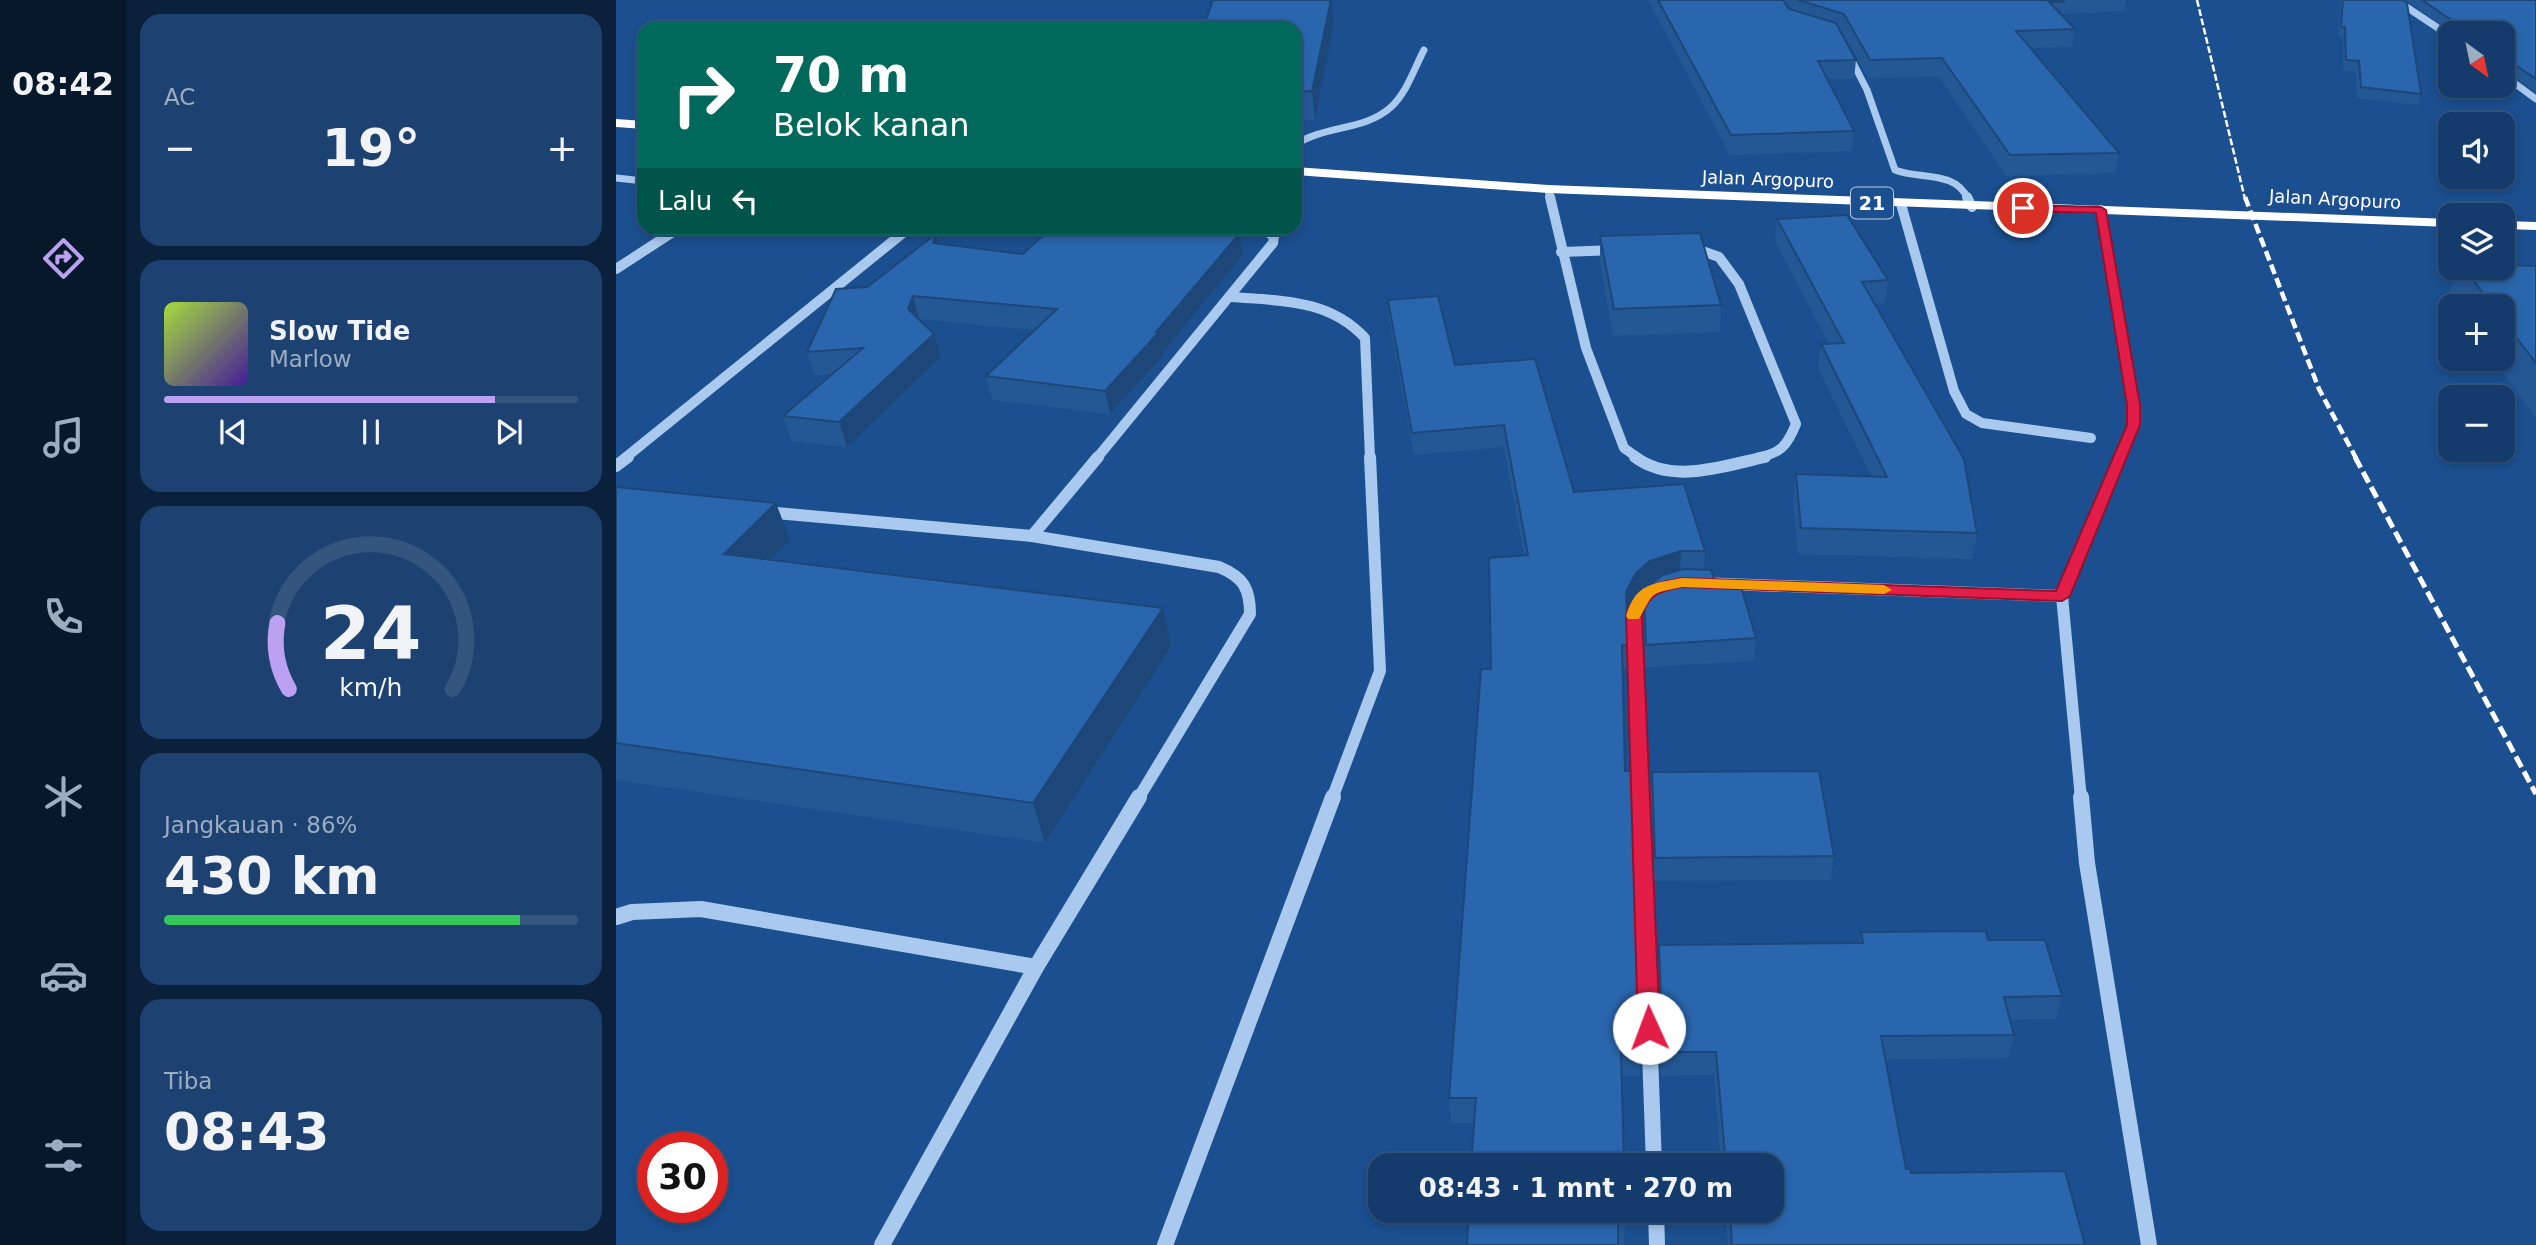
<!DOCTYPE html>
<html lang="id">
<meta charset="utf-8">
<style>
:root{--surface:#143b6b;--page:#1d4271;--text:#f1f3f6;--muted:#9dadc1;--line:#33557e;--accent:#bca0f2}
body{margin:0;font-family:"DejaVu Sans",sans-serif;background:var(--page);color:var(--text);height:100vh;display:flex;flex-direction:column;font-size:26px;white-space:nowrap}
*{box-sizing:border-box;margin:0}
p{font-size:23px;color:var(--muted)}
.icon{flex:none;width:38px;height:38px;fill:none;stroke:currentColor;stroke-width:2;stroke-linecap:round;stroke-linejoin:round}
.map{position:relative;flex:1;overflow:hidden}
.sheet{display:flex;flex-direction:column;gap:14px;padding:14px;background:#0b203b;width:490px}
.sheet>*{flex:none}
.banner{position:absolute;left:21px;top:21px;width:665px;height:214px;border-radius:21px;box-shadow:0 4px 10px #0003,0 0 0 2px var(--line);background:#00695c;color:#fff;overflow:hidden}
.needle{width:46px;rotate:147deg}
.tools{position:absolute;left:1822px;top:21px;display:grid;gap:14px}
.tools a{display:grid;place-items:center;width:77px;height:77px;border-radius:14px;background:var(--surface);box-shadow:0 4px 10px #0003,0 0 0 2px var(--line);font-size:35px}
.speed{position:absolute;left:21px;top:1132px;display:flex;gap:14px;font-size:35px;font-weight:700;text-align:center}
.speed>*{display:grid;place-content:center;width:91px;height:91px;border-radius:50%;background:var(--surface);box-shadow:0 4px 10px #0003,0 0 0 2px var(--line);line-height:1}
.speed .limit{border:10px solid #d22;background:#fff;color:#111}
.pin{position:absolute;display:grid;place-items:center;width:60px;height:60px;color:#fff;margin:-30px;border:4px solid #fff;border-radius:50%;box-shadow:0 2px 7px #0007}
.me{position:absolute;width:77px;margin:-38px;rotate:358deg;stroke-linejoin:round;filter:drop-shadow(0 0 5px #0008)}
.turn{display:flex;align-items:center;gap:24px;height:147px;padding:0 21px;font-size:32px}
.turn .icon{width:91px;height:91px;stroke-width:2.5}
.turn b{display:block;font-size:49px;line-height:60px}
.then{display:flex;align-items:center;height:66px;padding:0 21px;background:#0003;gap:14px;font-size:26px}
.big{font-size:52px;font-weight:800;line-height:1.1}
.sheet .widget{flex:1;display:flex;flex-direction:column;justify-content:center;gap:10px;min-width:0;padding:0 24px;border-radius:21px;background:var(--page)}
.sheet .dial{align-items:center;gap:0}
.dial svg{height:182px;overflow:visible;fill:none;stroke:var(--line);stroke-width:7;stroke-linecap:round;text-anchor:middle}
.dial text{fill:var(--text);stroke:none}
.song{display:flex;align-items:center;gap:21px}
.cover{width:84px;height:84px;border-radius:10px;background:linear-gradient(135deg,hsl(80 70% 55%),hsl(260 70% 35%))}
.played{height:7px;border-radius:4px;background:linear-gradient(90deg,var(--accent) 80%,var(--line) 80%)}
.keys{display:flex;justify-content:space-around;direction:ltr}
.heat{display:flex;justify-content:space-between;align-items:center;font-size:38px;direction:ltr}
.charge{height:10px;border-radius:5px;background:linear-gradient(90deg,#34c759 86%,var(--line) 0)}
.trip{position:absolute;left:752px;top:1153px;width:416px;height:70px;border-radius:21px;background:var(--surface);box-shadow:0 4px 10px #0003,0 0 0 2px var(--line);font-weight:800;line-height:70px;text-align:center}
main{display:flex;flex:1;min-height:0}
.menu{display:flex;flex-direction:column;width:126px;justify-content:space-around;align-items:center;background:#08182b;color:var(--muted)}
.menu .icon{width:49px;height:49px}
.menu .active{color:var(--accent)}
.menu b{font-size:32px;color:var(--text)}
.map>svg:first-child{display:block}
</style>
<main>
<nav class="menu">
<b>08:42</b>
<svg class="icon active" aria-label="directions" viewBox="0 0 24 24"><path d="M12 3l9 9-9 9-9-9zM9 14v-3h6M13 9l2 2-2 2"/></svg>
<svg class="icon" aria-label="music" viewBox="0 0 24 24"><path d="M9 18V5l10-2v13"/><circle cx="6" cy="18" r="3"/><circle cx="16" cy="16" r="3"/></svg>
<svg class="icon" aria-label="phone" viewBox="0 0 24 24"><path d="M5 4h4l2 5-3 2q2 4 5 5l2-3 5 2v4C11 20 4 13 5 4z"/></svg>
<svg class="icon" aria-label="climate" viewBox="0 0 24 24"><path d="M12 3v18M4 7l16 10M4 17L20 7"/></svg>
<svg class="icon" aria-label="car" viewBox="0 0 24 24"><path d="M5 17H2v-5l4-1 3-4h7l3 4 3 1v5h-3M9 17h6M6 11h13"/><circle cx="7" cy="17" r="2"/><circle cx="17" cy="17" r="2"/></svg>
<svg class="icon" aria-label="filters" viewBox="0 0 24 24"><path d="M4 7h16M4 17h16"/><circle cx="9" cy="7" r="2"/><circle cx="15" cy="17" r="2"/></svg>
</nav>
<section class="sheet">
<div class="widget"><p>AC</p>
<div class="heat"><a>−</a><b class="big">19°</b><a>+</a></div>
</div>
<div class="widget">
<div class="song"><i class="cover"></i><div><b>Slow Tide</b><p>Marlow</p></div></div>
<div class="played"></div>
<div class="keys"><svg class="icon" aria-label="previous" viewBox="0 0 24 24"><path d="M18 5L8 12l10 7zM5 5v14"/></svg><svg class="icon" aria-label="pause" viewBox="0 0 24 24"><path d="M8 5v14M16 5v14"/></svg><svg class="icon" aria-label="next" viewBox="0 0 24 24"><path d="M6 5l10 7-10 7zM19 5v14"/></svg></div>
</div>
<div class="widget dial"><svg viewBox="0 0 100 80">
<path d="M14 69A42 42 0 1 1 86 69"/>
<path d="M14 69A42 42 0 0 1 9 40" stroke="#bca0f2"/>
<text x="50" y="56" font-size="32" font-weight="700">24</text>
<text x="50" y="72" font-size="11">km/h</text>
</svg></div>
<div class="widget"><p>Jangkauan · 86%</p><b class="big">430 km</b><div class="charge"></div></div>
<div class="widget"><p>Tiba</p><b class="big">08:43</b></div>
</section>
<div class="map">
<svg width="1920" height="1245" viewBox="0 0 1920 1245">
<rect width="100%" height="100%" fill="#1b4f8f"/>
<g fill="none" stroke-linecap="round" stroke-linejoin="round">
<!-- minor-far3 -->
<g stroke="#a9c9ee" stroke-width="7">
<path d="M 1780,0 L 1834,36"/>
<path d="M 1232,53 L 1251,90 L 1279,170 C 1304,180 1339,170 1352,199"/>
<path d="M 1886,74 L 1920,99"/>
<path d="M 679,145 C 708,125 749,131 775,107 C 791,92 798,69 808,50"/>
<path d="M 0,178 L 28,181"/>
<path d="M 932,189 L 934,199"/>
</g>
<!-- minor-far2 -->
<g stroke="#a9c9ee" stroke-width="10">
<path d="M 934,197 L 970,348 L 1008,448 L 1022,458"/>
<path d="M 1351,197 L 1356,207"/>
<path d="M 1285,204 L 1338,391 L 1350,414 L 1366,423 L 1475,438"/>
<path d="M 1485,210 L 1518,405 L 1517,425 L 1503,458"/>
<path d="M 1075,247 L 1103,257 L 1123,284 L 1180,424 C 1171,446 1165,453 1141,458"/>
<path d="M 945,252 L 1001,250"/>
<path d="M 0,269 L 63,228"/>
<path d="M 616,297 C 665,301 713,299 749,338 L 754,458"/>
<path d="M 9,458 L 293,228"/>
<path d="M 481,458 L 657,243 L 658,236 L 644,228"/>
</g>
<!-- minor-far1 -->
<g stroke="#a9c9ee" stroke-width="12">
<path d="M 1019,457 C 1057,485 1107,466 1149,457"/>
<path d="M 0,466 L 12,457"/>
<path d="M 149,512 L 416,536 L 603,567 C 627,577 634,588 634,614 L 522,799"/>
<path d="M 416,536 L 482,457"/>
<path d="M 1083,583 L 1446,596"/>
<path d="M 716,799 L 764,671 L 754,457"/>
<path d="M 1025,799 L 1018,615 L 1022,601 L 1041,588"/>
<path d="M 1465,799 L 1446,596 L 1504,457"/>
</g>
<!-- minor -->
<g stroke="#a9c9ee" stroke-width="16">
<path d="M 1025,797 L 1038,1166"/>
<path d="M 1465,797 L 1471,863 L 1533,1245"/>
<path d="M 0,917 L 16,912 L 85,909 L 420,967"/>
<path d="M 1040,1211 L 1041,1245"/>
<path d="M 266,1245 L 420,967 L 523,797"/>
<path d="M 549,1245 L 717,797"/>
</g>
<!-- highway -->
<g fill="#fff" fill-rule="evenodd">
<path d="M 0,119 L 28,121 L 28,129 L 0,127 Z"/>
<path d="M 679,167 L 932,185 L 1834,219 L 1834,227 L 932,193 L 679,175 Z"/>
<path d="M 1886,221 L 1920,222 L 1920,230 L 1886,229 Z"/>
</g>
<!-- rail-far2 -->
<path stroke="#fff" stroke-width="2.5" stroke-dasharray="7 2.5" stroke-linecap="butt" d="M 1581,0 L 1629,199"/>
<!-- rail-far1 -->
<path stroke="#fff" stroke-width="4.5" stroke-dasharray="10 4.5" stroke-linecap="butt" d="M 1629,197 L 1703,389 L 1740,458"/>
<!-- rail -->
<path stroke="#fff" stroke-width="5" stroke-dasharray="12 5" stroke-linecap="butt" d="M 1739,457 L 1920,794"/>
</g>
<!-- wall -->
<g fill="#245895">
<path d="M 1032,0 L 1510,0 L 1508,11 L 1446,14 L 1446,15 L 1459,29 L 1456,47 L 1415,48 L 1503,153 L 1499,173 L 1390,176 L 1323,77 L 1252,78 L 1226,32 L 1224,31 L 1240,60 L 1238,79 L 1211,79 L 1238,131 L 1236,151 L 1114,155 Z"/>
<path d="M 1725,0 L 1787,0 L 1805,94 L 1802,105 L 1741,98 L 1740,71 L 1727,70 L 1727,37 L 1722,37 Z"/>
<path d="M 1790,0 L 1920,0 L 1920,92 L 1886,68 L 1886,33 L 1837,33 Z"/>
<path d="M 718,22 L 699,120 L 679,120 L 679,28 Z"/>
<path d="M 1161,219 L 1272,280 L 1269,303 L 1259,304 L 1361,533 L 1356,559 L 1182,554 L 1177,500 L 1180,474 L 1255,476 L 1202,368 L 1205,344 L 1213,344 L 1159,241 Z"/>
<path d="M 624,233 L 627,255 L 547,352 L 547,356 L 494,414 L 376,400 L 370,376 L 419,330 L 303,319 L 325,357 L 231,447 L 176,441 L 167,416 L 217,374 L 199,375 L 191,352 L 251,287 L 323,244 L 407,254 Z"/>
<path d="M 984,236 L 1105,305 L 1104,332 L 997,336 L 984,262 Z"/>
<path d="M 1920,266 L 1920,418 L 1877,359 L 1886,359 L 1886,306 L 1840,306 L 1832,296 L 1842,268 L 1886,268 Z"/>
<path d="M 772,300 L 839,365 L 958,492 L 1089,551 L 1088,570 L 1140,638 L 1138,661 L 1029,667 L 1027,617 L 1028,595 L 1036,583 L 1033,584 L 1019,596 L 1011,612 L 1011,669 L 1006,669 L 1009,771 L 1025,1051 L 1024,1076 L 1005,1076 L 858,1123 L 835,1123 L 833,1098 L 875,669 L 908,555 L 888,447 L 798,455 L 773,320 Z"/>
<path d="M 0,487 L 174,540 L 155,560 L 547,608 L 555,647 L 429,843 L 0,780 Z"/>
<path d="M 1036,772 L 1218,856 L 1215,880 L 1038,881 L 1035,795 Z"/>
<path d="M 1245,932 L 1372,940 L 1446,996 L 1440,1019 L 1394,1020 L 1398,1035 L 1392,1058 L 1270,1059 L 1290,1169 L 1295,1173 L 1469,1245 L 1112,1245 L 1109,1211 L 1157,1211 L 1157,1166 L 1105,1166 L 1098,1075 L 1045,1076 L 1042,968 L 1043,945 L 1243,943 Z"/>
<path d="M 853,1211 L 1009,1223 L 1008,1245 L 851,1245 Z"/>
</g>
<!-- shaded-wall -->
<g fill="#1d4779">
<path d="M 715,0 L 716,0 L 718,22 L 699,120 L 696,91 Z"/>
<path d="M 624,233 L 627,255 L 547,352 L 547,356 L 494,414 L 489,391 L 540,332 Z"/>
<path d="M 320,234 L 326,255 L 317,243 Z"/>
<path d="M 297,296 L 303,319 L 292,309 Z"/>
<path d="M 318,334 L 325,357 L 231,447 L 223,422 Z"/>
<path d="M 160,503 L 174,540 L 124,592 L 108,554 Z"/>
<path d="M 1065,551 L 1064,573 L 1033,584 L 1019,596 L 1009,615 L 1010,592 L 1020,573 L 1034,561 Z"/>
<path d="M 547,608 L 555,647 L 429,843 L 417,803 Z"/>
</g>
<!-- building -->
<g fill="#2a66ad" stroke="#1d4779" stroke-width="2">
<path d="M 597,0 L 715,0 L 696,91 L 679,92 L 679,28 L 587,28 Z"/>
<path d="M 1042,0 L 1167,0 L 1173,9 L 1220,23 L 1240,60 L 1202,61 L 1238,131 L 1115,135 Z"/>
<path d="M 1182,0 L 1446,0 L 1448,2 L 1433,2 L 1459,29 L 1400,31 L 1503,153 L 1394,155 L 1326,58 L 1254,60 L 1228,14 Z"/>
<path d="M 1727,0 L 1787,0 L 1791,3 L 1805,94 L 1745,87 L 1743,61 L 1730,60 L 1729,27 L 1725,27 Z"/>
<path d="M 1806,0 L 1920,0 L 1920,79 L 1886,56 L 1886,33 L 1854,33 Z"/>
<path d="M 1231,215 L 1272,280 L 1246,282 L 1348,459 L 1361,533 L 1185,528 L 1180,474 L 1271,477 L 1205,344 L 1228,343 L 1161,219 Z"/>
<path d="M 435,228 L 555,228 L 624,233 L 540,332 L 543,332 L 489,391 L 370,376 L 441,309 L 297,296 L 292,309 L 318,334 L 223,422 L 167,416 L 247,348 L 191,352 L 220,289 L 251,287 L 320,234 L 317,243 L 407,254 Z"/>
<path d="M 1084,233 L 1105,305 L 998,309 L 984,236 Z"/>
<path d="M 1886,265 L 1920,266 L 1920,363 L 1886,319 L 1886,306 L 1877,306 L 1848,268 L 1886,268 Z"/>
<path d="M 822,296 L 839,365 L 919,359 L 958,492 L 1068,484 L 1089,551 L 1065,551 L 1034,561 L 1020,573 L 1010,592 L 1012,645 L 1006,645 L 1009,771 L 1016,771 L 1025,1051 L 1005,1051 L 1008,1166 L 855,1166 L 860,1098 L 833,1098 L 865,669 L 875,669 L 873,558 L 912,555 L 888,425 L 796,433 L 772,300 Z"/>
<path d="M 0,487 L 160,503 L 108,554 L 547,608 L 417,803 L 0,743 Z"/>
<path d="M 1068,569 L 1095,570 L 1100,584 L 1124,583 L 1140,638 L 1030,645 L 1028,595 L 1034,585 L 1047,575 Z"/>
<path d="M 1203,771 L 1218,856 L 1039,858 L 1036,772 Z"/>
<path d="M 1370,931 L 1372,940 L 1429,940 L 1446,996 L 1388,997 L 1398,1035 L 1265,1036 L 1290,1169 L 1294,1169 L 1295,1173 L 1449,1171 L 1469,1245 L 1116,1245 L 1114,1211 L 1157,1211 L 1157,1166 L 1110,1166 L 1100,1052 L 1047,1052 L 1043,945 L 1247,943 L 1245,932 Z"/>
<path d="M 853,1211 L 1009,1211 L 1009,1223 L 1002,1223 L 1002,1245 L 851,1245 Z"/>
</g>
<!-- route -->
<path fill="#e11d48" stroke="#92132f" stroke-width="2" d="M 1407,205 L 1485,207 L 1490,210 L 1524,405 L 1524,425 L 1454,596 L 1446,601 L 1066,587 C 1046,591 1033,593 1026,615 L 1044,1028 L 1040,1034 L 1033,1036 L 1026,1034 L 1022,1028 L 1010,615 C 1020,586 1039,583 1066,578 L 1440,591 L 1511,425 L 1511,405 L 1480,213 L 1404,211 L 1402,208 Z"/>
<!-- slow -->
<path fill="#f59e0b" d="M 1066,578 L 1268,585 L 1276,590 L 1268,594 L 1066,587 C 1032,594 1039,591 1023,619 L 1012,619 L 1010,616 C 1020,583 1036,584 1066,578 Z"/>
<g text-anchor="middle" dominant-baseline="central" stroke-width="7" stroke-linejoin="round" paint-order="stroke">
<!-- far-street labels -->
<g font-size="18" fill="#fff" stroke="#1b4f8f">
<text transform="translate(1152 179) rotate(2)">Jalan Argopuro</text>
<text transform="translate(1719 199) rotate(3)">Jalan Argopuro</text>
</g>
<!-- shield labels -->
<rect fill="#1b4f8f" stroke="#bbcadd" stroke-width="2" x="1235" y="187.5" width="42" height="31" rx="5"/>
<g font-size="19" font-weight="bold" fill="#fff">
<text x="1256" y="203">21</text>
</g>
</g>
</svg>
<div class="tools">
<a><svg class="needle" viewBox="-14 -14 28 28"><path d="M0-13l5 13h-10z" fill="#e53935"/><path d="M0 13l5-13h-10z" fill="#9dadc1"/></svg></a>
<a><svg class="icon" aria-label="sound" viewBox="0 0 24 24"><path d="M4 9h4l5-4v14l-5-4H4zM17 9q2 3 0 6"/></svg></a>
<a><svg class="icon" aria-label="layers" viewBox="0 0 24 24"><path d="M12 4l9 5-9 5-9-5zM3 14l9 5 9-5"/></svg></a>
<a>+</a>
<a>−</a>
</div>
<div class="speed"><div class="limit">30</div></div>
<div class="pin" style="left:1407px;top:208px;background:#d93025"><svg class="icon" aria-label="arrive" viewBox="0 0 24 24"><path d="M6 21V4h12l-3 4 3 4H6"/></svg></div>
<svg class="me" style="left:1033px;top:1028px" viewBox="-20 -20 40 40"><circle r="19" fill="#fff"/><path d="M0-13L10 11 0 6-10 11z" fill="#e11d48"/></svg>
<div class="trip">08:43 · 1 mnt · 270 m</div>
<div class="banner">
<div class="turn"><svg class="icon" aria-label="right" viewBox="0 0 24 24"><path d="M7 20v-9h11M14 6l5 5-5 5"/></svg><div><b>70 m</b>Belok kanan</div></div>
<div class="then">Lalu<svg class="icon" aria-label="left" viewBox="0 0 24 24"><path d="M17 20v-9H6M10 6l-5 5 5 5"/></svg></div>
</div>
</div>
</main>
